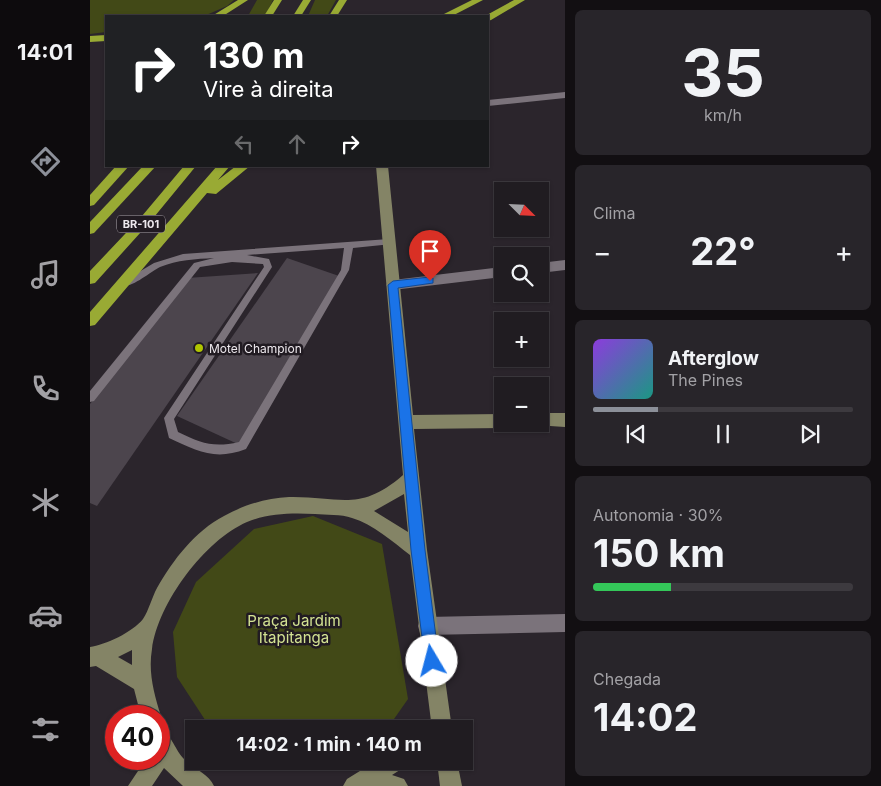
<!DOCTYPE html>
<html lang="pt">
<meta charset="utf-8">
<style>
:root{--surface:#201c21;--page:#28252a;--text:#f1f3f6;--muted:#a2a1a5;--line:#3d3a3f;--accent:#8c9099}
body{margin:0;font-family:Inter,sans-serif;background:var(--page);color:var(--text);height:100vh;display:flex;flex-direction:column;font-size:19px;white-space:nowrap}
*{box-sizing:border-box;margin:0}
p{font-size:16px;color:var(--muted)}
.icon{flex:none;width:28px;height:28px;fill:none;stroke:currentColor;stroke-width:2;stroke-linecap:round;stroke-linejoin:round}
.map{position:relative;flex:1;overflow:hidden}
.side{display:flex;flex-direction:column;gap:10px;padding:10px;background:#120f12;width:316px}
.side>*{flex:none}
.hud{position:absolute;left:15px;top:15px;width:384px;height:152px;border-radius:0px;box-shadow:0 1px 4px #0004,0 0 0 1px var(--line);background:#202124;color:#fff;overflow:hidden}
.needle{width:32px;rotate:114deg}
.tools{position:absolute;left:404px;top:182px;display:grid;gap:10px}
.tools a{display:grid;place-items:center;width:55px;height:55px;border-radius:0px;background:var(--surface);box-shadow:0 1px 4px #0004,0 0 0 1px var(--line);font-size:25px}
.speed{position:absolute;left:15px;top:705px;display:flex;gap:10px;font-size:25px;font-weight:700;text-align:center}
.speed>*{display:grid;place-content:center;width:65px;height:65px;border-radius:50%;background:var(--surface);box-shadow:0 1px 4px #0004,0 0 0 1px var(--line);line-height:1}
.speed .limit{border:8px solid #d22;background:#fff;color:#111}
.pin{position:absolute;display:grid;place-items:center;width:42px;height:42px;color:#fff;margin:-51px -21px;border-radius:50% 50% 50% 0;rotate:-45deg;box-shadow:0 0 5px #0007}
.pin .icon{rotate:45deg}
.me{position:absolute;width:55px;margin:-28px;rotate:352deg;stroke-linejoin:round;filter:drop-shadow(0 0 4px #0008)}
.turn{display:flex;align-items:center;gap:18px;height:105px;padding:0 15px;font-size:22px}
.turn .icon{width:65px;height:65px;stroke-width:2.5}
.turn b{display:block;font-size:35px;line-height:42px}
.lanes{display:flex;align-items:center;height:48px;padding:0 15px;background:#0003;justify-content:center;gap:25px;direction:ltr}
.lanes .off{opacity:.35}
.big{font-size:38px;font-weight:700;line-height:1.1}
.side .widget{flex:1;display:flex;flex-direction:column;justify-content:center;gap:8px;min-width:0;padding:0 18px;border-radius:8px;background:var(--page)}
.side .dial{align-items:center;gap:0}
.dial b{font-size:65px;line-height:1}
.song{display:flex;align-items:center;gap:15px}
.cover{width:60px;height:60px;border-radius:8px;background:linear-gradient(135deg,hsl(270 70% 55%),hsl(170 70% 35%))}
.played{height:5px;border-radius:2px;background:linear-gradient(90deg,var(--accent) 25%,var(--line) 25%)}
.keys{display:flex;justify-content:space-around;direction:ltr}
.heat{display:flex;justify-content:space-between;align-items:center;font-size:28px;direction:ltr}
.charge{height:8px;border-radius:4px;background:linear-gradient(90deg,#34c759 30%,var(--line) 0)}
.trip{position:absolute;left:95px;top:720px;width:288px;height:50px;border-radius:0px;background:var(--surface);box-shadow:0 1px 4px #0004,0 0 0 1px var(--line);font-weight:700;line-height:50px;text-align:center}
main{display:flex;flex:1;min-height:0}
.menu{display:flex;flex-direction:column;width:90px;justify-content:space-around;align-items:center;background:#0d0b0d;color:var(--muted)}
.menu .icon{width:35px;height:35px}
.menu .active{color:var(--accent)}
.menu b{font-size:22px;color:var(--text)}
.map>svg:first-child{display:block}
</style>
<main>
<nav class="menu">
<b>14:01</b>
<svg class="icon active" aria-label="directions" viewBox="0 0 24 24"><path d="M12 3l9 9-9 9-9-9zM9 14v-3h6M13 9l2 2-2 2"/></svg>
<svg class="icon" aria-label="music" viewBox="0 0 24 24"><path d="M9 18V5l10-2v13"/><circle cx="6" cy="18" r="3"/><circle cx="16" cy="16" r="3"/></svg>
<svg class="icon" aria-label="phone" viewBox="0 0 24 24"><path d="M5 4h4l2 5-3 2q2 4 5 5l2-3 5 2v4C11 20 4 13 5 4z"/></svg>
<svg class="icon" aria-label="climate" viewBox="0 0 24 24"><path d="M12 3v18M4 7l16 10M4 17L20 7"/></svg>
<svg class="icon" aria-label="car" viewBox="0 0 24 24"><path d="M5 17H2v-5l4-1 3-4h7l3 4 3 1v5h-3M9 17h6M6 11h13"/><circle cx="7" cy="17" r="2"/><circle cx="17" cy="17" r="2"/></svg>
<svg class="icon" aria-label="filters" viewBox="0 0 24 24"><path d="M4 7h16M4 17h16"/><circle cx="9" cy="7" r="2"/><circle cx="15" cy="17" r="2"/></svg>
</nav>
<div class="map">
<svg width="475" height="786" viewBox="0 0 475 786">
<rect width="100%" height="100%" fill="#2b252c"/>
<!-- green -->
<g fill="#424917">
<path d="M 0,0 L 144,0 L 137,6 L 114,16 L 16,16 L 16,32 L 0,34 Z"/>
<path d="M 167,0 L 183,0 L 175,16 L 158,16 Z"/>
<path d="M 225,0 L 246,0 L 237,16 L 218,16 Z"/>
<path d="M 223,516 L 292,544 L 318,699 L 297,729 L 121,729 L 87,677 L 83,632 L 106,582 L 164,529 Z"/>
<path d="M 170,761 L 251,761 L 236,767 Z"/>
</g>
<!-- building -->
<g fill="#4c454d">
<path d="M 197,258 L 249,276 L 152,446 L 87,416 Z"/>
<path d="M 168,273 L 7,506 L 0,503 L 0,404 L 97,278 Z"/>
</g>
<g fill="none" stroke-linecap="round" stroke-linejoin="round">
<!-- lane -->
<path fill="#7b737b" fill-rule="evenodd" d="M 299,239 L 302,240 L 302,244 L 263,248 L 259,270 L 156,449 C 125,461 107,451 79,438 L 74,418 L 174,267 L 173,264 L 142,262 L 110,267 L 4,401 L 0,402 L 0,391 L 104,263 L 124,258 C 106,259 87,260 70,267 C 60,272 42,288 32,286 L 31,284 L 32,282 L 64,263 L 93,254 ZM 254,248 L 251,270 L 149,442 C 123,448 111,443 88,432 L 84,419 L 182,267 L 179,259 L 157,255 Z"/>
<!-- street -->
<g fill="#7b737b" fill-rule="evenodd">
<path d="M 475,92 L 475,98 L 398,106 L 398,100 Z"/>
<path d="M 475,260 L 475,270 L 450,273 L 450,263 Z"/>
<path d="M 412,267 L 412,277 L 303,290 L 296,285 L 303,280 Z"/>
<path d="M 475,614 L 475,632 L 337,635 L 330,633 L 328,626 L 330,619 L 337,617 Z"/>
</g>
<!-- secondary -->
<g fill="#848466" fill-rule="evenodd">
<path d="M 286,166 L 298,166 L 323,415 L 412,414 L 412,424 L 418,424 L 412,428 L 324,429 L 337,550 L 362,729 L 342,729 L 320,555 C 303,542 283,524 262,518 C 251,514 236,515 225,514 C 202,513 179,513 157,522 C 115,540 68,603 62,649 C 58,672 64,694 71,716 L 69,722 L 69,716 L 51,716 L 44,689 L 6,666 L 0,667 L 0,647 C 15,645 43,632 53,619 C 59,610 62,597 67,588 C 83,560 105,531 134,516 C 154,505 176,498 199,497 C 249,496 270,513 313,475 ZM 314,494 L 318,532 L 284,511 ZM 42,650 L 42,665 L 28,657 Z"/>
<path d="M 450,413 L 475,413 L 475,427 L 445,425 L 450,424 Z"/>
<path d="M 69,728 C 81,733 84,748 93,758 C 102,768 118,773 124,786 L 93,786 L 74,768 L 62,786 L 38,786 L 56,759 L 69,759 Z"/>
<path d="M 286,761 L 316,761 L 313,768 L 302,775 L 314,779 L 318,786 L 253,786 L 257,779 Z"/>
<path d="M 347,761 L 367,761 L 372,786 L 350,786 Z"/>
</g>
<!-- highway -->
<g fill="#99aa34" fill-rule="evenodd">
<path d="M 148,0 L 158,0 L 133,16 L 122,16 Z"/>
<path d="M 184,0 L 192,0 L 182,16 L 174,16 Z"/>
<path d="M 213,0 L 221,0 L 211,16 L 203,16 Z"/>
<path d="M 249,0 L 257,0 L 247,16 L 239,16 Z"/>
<path d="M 382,0 L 393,0 L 362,16 L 350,16 Z"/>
<path d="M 424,0 L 435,0 L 401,20 L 398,21 L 398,16 L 395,16 Z"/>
<path d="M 16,35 L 16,41 L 0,42 L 0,36 Z"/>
<path d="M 26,166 L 39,166 L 4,205 L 0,206 L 0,195 Z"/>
<path d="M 53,166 L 66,166 L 4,233 L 0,234 L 0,222 Z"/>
<path d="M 94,166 L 106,166 L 60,222 L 5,283 L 0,284 L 0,271 L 52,216 Z"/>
<path d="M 127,166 L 140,166 L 128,180 L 146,166 L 160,166 L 126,194 L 117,193 L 5,325 L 0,326 L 0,312 Z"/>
</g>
</g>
<!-- route -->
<path fill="#1a73e8" stroke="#114b97" d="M 340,277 L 343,278 L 343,283 L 308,288 L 335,550 L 349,661 L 347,666 L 342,668 L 337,666 L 335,661 L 321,550 L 298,285 L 303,281 Z"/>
<!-- markers -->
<circle fill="#b0c501" stroke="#211b22" stroke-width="2" cx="109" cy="348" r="5"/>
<g text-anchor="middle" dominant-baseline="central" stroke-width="5" stroke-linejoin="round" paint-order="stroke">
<!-- shield labels -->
<rect fill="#211b22" stroke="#b0aab0" stroke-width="1" x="27" y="215.5" width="48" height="17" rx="4"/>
<g font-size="11" font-weight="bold" fill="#ede8ed">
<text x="51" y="224">BR-101</text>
</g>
<!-- poi labels -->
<g font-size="12" fill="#ede8ed" stroke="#211b22" text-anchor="start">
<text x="119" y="348">Motel Champion</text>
</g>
<!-- near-park labels -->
<g font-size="15" fill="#d3e292" stroke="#211b22">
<text x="204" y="620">Praça Jardim<tspan x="204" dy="17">Itapitanga</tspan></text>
</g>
</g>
</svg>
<div class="tools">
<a><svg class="needle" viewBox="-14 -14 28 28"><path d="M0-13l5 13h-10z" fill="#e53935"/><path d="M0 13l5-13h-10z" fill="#a2a1a5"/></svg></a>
<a><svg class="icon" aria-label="search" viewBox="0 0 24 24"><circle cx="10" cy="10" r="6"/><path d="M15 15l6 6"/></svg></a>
<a>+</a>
<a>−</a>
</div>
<div class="speed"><div class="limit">40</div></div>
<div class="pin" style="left:340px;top:281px;background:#d93025"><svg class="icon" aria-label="arrive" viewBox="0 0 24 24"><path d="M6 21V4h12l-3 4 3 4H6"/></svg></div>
<svg class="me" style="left:342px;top:661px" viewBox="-20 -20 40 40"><circle r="19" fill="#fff"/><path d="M0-13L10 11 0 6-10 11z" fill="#1a73e8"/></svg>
<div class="trip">14:02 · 1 min · 140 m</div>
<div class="hud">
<div class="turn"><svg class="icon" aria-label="right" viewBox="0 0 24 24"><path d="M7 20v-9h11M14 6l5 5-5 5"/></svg><div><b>130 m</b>Vire à direita</div></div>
<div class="lanes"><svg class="icon off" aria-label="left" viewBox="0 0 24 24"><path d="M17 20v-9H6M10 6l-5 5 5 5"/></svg><svg class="icon off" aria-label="ahead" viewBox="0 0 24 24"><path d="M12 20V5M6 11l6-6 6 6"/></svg><svg class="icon" aria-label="right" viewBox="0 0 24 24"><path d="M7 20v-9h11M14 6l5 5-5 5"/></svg></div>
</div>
</div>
<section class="side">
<div class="widget dial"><b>35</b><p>km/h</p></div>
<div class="widget"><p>Clima</p>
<div class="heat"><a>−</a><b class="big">22°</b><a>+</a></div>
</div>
<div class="widget">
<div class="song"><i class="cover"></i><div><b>Afterglow</b><p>The Pines</p></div></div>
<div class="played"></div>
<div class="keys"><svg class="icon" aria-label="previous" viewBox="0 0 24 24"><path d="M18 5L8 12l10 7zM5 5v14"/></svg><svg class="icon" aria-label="pause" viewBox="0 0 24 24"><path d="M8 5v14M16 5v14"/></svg><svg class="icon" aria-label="next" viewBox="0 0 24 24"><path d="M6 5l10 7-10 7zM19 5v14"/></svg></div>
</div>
<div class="widget"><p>Autonomia · 30%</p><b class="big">150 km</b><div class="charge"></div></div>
<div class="widget"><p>Chegada</p><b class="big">14:02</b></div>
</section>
</main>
